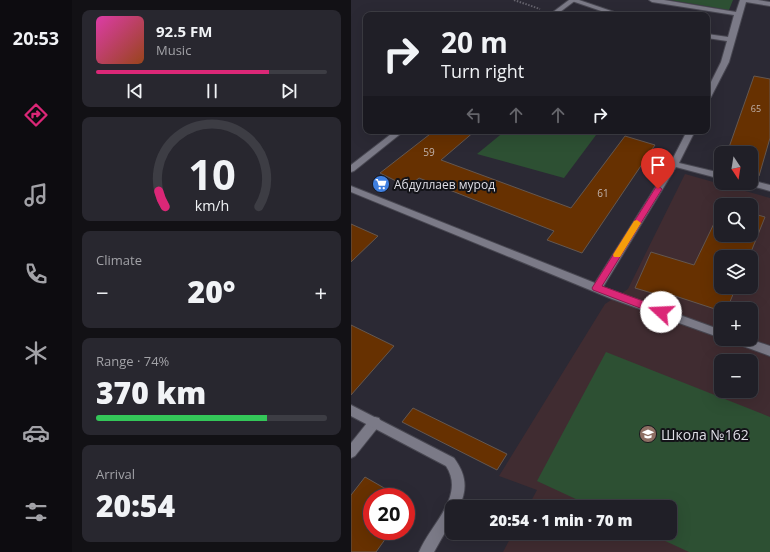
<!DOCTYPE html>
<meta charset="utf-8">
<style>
:root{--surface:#201f27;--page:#28272f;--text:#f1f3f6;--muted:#a2a2a7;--line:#3d3d44;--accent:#db2777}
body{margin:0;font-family:"Open Sans",sans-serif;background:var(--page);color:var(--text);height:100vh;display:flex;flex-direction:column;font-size:15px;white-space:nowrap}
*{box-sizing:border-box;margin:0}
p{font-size:13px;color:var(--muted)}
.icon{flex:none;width:22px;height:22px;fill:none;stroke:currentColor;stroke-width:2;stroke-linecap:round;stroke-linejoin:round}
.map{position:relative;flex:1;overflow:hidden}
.side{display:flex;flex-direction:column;gap:10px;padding:10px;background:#121115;width:279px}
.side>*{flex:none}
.guide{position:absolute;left:12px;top:12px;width:347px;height:122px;border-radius:8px;box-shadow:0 4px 16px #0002,0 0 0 1px var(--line);background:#201f27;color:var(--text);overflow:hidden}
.needle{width:26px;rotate:168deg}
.fabs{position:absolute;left:363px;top:146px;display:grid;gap:8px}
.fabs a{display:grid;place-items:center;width:44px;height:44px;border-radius:8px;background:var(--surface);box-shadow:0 4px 16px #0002,0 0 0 1px var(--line);font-size:20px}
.speed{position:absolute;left:12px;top:488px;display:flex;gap:8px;font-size:20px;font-weight:700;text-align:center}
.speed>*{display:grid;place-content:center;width:52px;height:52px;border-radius:50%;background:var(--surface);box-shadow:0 4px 16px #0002,0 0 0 1px var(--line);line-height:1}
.speed .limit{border:6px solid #d22;background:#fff;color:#111}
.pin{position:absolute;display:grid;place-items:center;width:34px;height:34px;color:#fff;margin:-41px -17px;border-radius:50% 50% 50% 0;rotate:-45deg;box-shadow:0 0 4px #0007}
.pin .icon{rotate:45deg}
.me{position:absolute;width:44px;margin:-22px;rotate:290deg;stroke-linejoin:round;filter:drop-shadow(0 0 3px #0008)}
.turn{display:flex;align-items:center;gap:14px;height:84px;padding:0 12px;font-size:18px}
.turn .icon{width:52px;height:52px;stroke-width:2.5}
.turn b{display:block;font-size:28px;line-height:34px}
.lanes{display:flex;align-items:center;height:38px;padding:0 12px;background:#0003;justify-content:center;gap:20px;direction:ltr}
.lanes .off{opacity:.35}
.big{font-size:30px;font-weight:800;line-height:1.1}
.side .widget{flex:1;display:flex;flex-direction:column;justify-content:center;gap:6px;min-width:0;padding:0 14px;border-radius:8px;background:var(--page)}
.side .dial{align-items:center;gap:0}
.dial svg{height:104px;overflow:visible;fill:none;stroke:var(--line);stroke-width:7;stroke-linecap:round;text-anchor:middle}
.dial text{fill:var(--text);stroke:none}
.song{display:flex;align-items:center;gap:12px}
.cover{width:48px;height:48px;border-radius:6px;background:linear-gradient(135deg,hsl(320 70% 55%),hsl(20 70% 35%))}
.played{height:4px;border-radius:2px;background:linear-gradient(90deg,var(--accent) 75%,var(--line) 75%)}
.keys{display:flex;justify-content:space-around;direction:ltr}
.heat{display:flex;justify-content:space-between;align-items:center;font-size:22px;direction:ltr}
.charge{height:6px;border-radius:3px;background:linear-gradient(90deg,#34c759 74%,var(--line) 0)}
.trip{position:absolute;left:94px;top:500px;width:232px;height:40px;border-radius:8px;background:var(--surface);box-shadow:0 4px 16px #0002,0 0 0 1px var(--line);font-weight:800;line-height:40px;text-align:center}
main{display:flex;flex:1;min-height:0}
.tabs{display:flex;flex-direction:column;width:72px;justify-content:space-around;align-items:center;background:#0d0c10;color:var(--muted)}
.tabs .icon{width:28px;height:28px}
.tabs .active{color:var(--accent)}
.tabs b{font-size:18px;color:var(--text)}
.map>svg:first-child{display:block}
</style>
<main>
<nav class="tabs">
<b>20:53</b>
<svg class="icon active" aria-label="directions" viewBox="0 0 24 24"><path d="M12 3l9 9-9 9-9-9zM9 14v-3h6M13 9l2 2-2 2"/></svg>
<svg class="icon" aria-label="music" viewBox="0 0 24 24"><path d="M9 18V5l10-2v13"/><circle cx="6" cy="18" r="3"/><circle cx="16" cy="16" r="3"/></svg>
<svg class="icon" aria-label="phone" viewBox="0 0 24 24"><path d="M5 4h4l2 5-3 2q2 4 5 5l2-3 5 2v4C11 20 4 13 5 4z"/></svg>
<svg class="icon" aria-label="climate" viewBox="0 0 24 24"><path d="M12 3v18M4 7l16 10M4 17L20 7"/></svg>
<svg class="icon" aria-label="car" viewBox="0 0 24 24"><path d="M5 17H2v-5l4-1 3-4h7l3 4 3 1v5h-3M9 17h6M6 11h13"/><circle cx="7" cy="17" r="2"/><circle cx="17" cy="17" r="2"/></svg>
<svg class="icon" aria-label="filters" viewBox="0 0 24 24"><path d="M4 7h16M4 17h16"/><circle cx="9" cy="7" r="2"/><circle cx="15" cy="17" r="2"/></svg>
</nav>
<section class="side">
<div class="widget">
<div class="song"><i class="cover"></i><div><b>92.5 FM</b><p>Music</p></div></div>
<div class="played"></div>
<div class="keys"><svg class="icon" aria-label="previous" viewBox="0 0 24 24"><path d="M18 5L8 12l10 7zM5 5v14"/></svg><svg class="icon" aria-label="pause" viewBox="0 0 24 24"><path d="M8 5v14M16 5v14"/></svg><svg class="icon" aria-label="next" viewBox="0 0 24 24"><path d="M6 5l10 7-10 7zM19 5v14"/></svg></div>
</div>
<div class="widget dial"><svg viewBox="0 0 100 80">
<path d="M14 69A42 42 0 1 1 86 69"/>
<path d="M14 69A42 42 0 0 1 9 57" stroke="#db2777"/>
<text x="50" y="56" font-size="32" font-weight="700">10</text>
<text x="50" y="72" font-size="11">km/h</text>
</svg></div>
<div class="widget"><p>Climate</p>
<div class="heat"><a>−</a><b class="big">20°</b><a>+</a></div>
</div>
<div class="widget"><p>Range · 74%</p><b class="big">370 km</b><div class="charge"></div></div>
<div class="widget"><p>Arrival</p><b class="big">20:54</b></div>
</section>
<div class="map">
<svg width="419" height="552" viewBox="0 0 419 552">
<rect width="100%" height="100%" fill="#2b2934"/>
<!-- education -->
<path fill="#402c31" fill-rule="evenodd" d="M 334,174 L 419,198 L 419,552 L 152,552 L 162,533 L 319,533 L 319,507 L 177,507 L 186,490 L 148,476 L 254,304 L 277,289 ZM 370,205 L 400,205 L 400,235 L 370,235 ZM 370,257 L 400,257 L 400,287 L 370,287 ZM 370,309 L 400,309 L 400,339 L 370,339 ZM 370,361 L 400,361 L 400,391 L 370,391 Z"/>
<!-- green -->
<g fill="#2d5033">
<path d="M 319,0 L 382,0 L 378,10 Z"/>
<path d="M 154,131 L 248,131 L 213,178 L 126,154 Z"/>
<path d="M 255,352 L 419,417 L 419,552 L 338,552 L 297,533 L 319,533 L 319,507 L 242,507 L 186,481 Z"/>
</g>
<!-- building -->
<g fill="#673101" stroke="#645750">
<path d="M 403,76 L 419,79 L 419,138 L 408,176 L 400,174 L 400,153 L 376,153 Z"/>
<path d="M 83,131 L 124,131 L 90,160 L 220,208 L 274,136 L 304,145 L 231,253 L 196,240 L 203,231 L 68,178 L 57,187 L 29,173 Z"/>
<path d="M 370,209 L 370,235 L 400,235 L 400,213 L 414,217 L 398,257 L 370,257 L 370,287 L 385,287 L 376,309 L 364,309 L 312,292 L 311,296 L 284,288 L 300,252 L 343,265 Z"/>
<path d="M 0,224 L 27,236 L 0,262 Z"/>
<path d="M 0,325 L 43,346 L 0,395 Z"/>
<path d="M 62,408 L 156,454 L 146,470 L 51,422 Z"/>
<path d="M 14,477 L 49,497 L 21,497 L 21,531 L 40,531 L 25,552 L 0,552 L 0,495 Z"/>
</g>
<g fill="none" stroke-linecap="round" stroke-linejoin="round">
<!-- lane casing -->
<g stroke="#484751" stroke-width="2">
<g id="lane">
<path d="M 218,0 L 228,0 L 272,15 L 262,15 Z"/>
<path d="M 298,0 L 313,0 L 385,12 L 389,0 L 407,0 L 419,2 L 419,6 L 395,2 L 378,62 L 360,97 L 356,99 L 356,90 L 370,62 L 376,41 L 356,38 L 356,34 L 377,37 L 383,15 L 301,2 Z"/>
<path d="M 336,131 L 344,131 L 328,163 L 370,173 L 370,179 L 325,167 L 252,287 L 370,330 L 370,338 L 261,299 L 0,192 L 0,186 L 244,283 L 319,164 Z"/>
<path d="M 400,180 L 419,185 L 419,191 L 397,185 L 396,183 L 400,183 Z"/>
<path d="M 380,339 L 398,339 L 419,346 L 419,356 L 381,342 Z"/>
<path d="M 24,417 L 28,418 L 30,422 L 28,426 L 4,456 L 0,458 L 0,443 L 20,418 Z"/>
</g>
</g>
<!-- street casing -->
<g stroke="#484751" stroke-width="2">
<g id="street">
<path d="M 218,0 L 225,0 L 205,15 L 198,15 Z"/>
<path d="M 44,131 L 53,131 L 3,171 L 0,172 L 0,165 Z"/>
<path d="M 0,405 L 103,458 C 115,474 117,489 108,507 L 101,507 L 101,520 L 83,552 L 68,552 C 79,525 115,496 95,466 L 0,416 Z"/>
</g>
</g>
<!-- path -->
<path stroke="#65636d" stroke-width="2" stroke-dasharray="1.5 1.5" stroke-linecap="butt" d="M 163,0 L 189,9"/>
<!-- lane -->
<use href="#lane" fill="#7b7a87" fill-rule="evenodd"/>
<!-- street -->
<use href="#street" fill="#7b7a87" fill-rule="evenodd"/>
</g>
<!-- route -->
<path fill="#db2777" stroke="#8e194d" d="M 307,186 L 311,189 L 251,286 L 314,309 L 315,312 L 314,315 L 310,316 L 242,290 L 241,288 L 305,187 Z"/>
<!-- slow -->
<path fill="#f59e0b" d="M 286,220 L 290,223 L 269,257 L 263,257 L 262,255 L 263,253 L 283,221 Z"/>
<!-- icons -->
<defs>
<g id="supermarket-disc" transform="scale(0.9)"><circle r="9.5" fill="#3f7fe0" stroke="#131318"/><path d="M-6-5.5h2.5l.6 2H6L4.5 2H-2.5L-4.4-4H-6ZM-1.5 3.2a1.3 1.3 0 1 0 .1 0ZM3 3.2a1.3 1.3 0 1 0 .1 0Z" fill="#fff"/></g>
<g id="school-disc" transform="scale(0.9)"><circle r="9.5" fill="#8d6e63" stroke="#131318"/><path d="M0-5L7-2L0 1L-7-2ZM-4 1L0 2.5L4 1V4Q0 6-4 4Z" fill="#fff"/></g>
</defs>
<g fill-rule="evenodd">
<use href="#supermarket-disc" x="30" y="184"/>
<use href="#school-disc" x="297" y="434"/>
</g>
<g text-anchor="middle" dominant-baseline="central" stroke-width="4" stroke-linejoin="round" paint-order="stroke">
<!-- far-number labels -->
<g font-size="9" fill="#c1b3ad">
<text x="405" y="108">65</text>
</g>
<!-- number labels -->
<g font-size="10" fill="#c1b3ad">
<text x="78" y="152">59</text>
<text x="252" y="193">61</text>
</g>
<!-- poi labels -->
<g font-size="12" fill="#dfdee6" stroke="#131318" text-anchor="start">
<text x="43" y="184">Абдуллаев мурод</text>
</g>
<!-- near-poi labels -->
<g font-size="14" fill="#dfdee6" stroke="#131318" text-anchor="start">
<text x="310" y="434">Школа №162</text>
</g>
</g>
</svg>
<div class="fabs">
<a><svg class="needle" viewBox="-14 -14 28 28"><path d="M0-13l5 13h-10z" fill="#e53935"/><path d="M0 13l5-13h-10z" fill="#a2a2a7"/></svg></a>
<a><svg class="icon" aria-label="search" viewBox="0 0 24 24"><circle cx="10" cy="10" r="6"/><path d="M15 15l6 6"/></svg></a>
<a><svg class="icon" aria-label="layers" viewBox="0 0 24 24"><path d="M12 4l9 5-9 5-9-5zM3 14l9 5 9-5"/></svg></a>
<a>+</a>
<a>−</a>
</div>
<div class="speed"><div class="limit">20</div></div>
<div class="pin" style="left:307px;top:189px;background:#d93025"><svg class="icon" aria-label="arrive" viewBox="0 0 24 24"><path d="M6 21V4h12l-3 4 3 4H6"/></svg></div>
<svg class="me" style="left:310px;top:312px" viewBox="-20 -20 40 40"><circle r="19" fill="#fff"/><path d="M0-13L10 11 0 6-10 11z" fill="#db2777"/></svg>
<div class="trip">20:54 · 1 min · 70 m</div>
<div class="guide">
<div class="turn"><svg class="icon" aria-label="right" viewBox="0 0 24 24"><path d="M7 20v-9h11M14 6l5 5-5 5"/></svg><div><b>20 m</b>Turn right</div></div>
<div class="lanes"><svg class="icon off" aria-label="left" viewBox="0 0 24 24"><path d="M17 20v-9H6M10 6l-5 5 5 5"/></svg><svg class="icon off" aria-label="ahead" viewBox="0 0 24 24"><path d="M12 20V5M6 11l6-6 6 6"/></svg><svg class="icon off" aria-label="ahead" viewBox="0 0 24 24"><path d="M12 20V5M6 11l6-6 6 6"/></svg><svg class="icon" aria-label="right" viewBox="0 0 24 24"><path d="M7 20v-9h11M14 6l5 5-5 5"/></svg></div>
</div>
</div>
</main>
